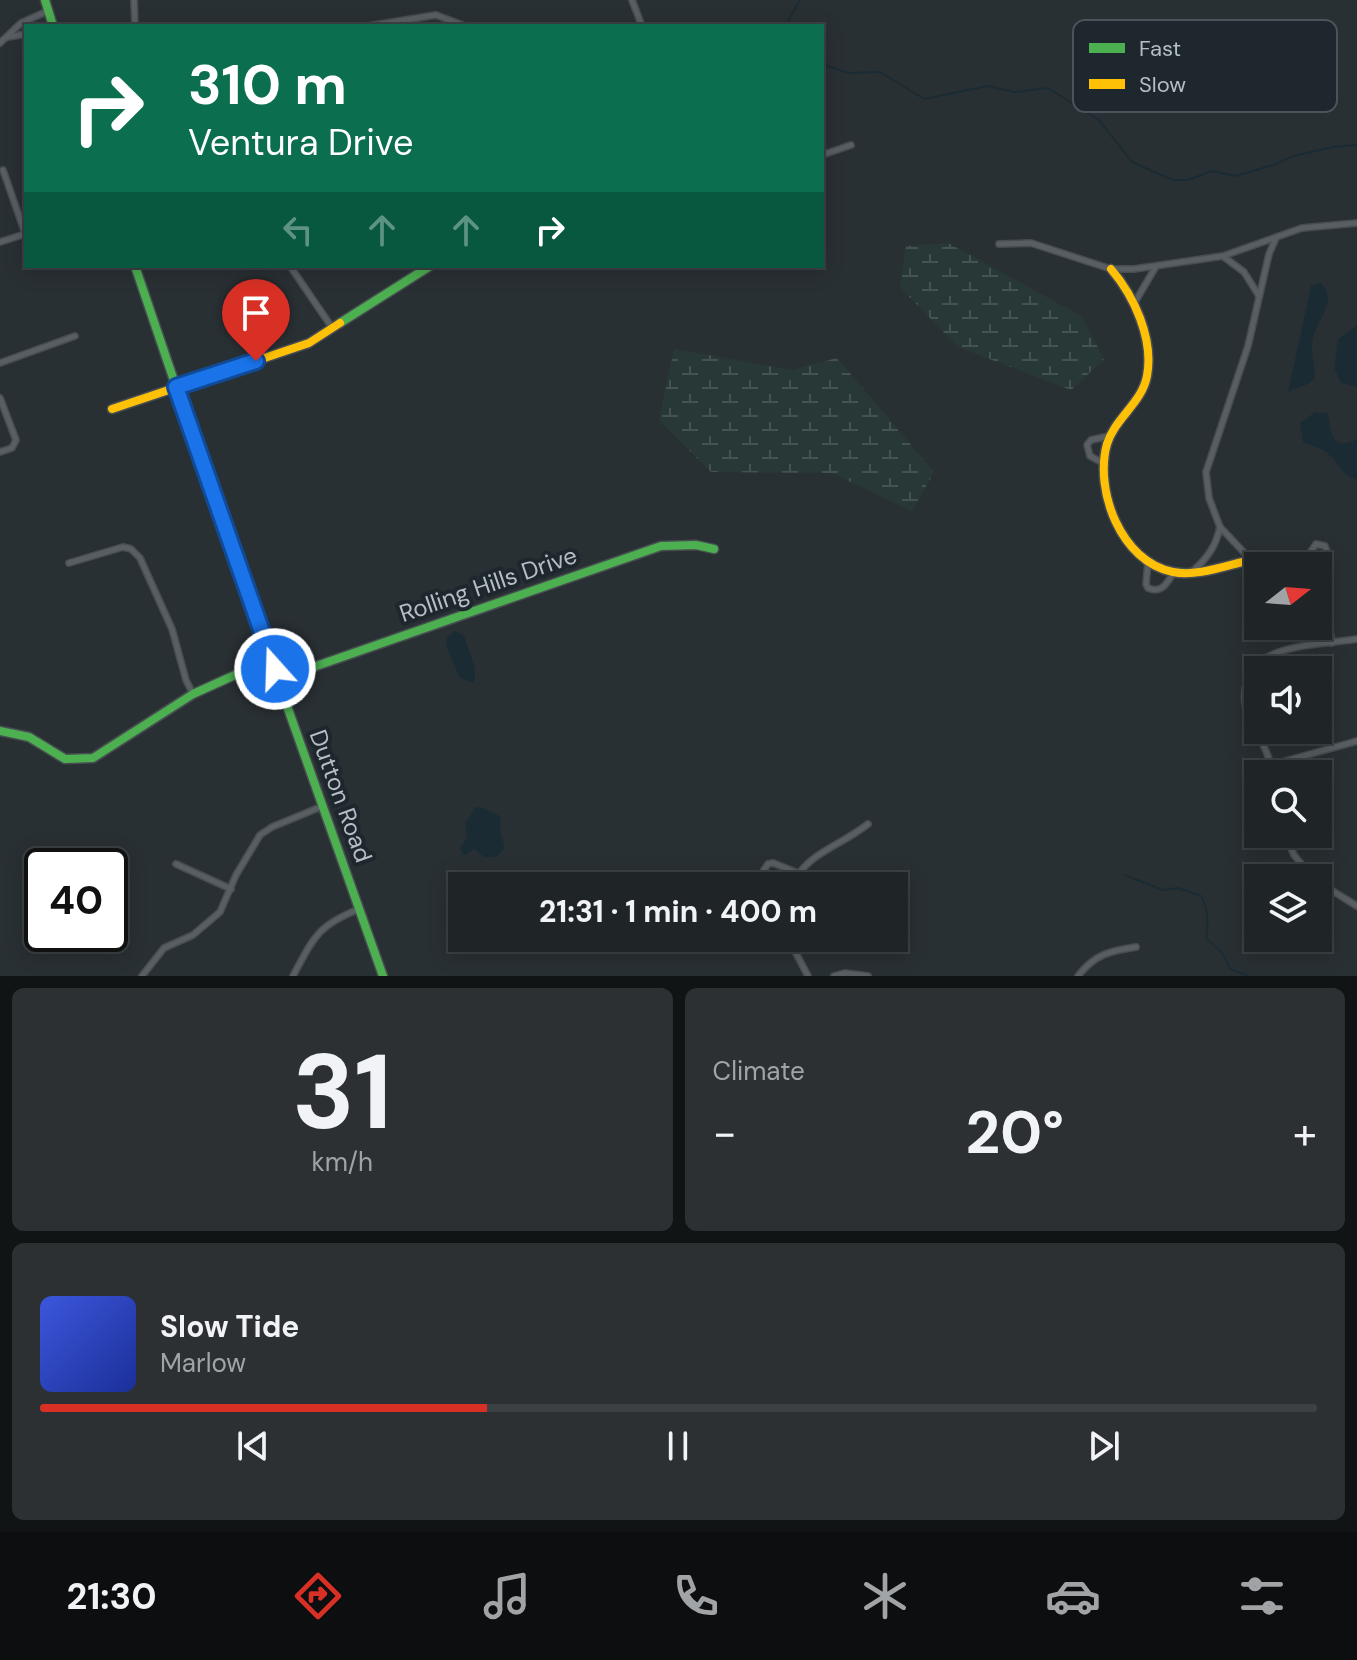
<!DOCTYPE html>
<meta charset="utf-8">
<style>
:root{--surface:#1f2427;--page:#2c3033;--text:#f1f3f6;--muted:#a1a4a7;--line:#3c4144;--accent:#d93025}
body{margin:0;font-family:"DM Sans",sans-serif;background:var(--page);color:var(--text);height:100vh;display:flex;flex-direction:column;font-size:30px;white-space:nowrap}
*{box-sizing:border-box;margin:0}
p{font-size:26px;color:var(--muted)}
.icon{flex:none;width:44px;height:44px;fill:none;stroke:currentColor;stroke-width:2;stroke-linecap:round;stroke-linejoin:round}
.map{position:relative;height:976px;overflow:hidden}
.sheet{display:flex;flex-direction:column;gap:12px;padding:12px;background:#111415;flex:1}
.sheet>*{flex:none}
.guide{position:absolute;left:24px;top:24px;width:800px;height:244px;border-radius:0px;box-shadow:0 4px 20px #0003,0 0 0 2px var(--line);background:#0b6e4f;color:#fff;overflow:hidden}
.needle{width:52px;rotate:73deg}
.tools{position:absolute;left:1244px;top:552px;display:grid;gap:16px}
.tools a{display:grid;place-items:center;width:88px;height:88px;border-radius:0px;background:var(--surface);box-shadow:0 4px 20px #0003,0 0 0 2px var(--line);font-size:40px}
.speed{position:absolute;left:24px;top:848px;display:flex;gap:16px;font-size:40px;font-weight:700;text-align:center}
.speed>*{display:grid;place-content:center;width:104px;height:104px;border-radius:50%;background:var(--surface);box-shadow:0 4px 20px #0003,0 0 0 2px var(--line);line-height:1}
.speed .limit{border:4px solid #111;border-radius:12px;background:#fff;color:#111}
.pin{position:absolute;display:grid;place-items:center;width:68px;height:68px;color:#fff;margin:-82px -34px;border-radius:50% 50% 50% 0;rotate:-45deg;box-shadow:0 0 8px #0007}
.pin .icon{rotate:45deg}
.me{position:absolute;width:88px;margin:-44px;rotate:340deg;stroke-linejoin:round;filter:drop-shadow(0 0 6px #0008)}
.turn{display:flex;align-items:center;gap:28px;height:168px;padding:0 32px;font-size:36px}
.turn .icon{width:104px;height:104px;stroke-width:2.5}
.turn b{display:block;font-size:56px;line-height:68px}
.lanes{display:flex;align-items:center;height:76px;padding:0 32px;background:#0003;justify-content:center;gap:40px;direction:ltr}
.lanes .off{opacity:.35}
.big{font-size:60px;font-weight:700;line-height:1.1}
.sheet .tile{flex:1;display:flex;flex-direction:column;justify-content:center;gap:12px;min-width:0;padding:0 28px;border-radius:12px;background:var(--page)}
.sheet .dial{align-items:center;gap:0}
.dial b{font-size:104px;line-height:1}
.song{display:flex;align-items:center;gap:24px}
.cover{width:96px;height:96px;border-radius:12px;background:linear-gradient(135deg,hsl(230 70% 55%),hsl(230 70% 35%))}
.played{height:8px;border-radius:4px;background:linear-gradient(90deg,var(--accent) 35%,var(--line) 35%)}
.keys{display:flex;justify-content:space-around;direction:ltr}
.heat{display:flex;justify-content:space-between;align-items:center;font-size:44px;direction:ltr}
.sheet .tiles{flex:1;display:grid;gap:12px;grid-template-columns:1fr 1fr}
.tile:last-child{grid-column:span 2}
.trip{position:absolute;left:448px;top:872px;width:460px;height:80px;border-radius:0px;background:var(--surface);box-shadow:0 4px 20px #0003,0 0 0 2px var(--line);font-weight:700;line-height:80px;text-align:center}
.dock{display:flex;height:128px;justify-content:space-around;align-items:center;background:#0c0e10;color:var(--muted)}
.dock .icon{width:56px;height:56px}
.dock .selected{color:var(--accent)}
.dock b{font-size:36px;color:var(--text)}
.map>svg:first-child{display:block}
</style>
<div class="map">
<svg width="1357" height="976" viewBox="0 0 1357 976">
<defs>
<pattern id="wetland-marsh" width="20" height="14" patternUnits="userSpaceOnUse" patternTransform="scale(2)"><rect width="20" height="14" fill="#273837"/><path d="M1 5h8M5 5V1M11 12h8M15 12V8" fill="none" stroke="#445352"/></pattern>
</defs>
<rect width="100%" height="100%" fill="#293034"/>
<!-- wetland -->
<g fill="url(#wetland-marsh)">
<path d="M 948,243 L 1081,316 L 1104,359 L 1071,390 L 958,347 L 900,287 L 906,246 Z"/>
<path d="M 674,349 L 792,370 L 837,358 L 934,472 L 912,511 L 832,473 L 711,472 L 659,420 Z"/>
</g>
<!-- water -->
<g fill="#1b2b34">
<path d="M 1321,283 C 1339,302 1317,319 1313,338 C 1310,350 1315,365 1315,377 L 1310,383 L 1288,392 L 1311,286 Z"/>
<path d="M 1357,325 L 1357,387 L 1341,383 L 1334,368 L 1338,339 Z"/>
<path d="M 1315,412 L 1328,413 C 1331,433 1332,452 1357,439 L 1357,480 C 1341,475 1339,463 1327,453 C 1320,447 1311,446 1303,442 L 1300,423 Z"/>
<path d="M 455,631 L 464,636 L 475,668 L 475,680 L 472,683 L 459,677 L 446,646 L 447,637 Z"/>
<path d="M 476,807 L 484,808 L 501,817 L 500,831 L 505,848 L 497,857 L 484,857 L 474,849 L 466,855 L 462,854 L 460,848 L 467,837 L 465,823 Z"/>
</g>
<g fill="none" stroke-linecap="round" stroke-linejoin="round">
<!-- stream -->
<g stroke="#1b2b34" stroke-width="2">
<path d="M 789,26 L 787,23 L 800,0"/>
<path d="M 822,64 L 848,73 L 880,72 L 924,99 L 987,86 L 1015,92 L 1048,88 L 1099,120 L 1132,162 L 1173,180 L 1188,180 L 1212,171 L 1236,176 L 1273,165 L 1294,156 L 1333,147 L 1357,145"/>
<path d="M 1125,875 L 1163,890 L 1178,888 L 1201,896 C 1209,910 1208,923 1206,938 L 1223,954 L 1230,969 L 1248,976"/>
</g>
<!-- street casing -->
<g stroke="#474d51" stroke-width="8">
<g id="street">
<path d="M 134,0 L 135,26"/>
<path d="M 632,0 L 642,26"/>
<path d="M 368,26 L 436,15 L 465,26"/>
<path d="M 8,37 L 26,34"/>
<path d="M 0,43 L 21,23 L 48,11"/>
<path d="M 822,155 L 851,145"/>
<path d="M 3,170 L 25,233"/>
<path d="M 1276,238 L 1269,254 L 1248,346 L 1206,472 L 1209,498 L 1220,527 L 1251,560 L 1280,566"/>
<path d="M 0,242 L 25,234"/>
<path d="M 999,244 L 1031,243 L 1111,269 L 1134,269 L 1223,256 L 1302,228 L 1357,223"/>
<path d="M 1224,257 L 1244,272 L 1259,296"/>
<path d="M 290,266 L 333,329"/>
<path d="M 1135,302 L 1155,268"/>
<path d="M 0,363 L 75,336"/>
<path d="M 0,398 L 16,440 L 12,448 L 0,452"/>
<path d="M 1103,463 L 1090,456 L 1087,445 L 1091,440 L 1109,436"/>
<path d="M 1148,562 L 1146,584 L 1148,588 C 1162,594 1167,583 1174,572"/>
<path d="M 69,563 L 123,547 L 131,549 L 140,558 L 172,629 L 186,680 L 193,694"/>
<path d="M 1301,566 L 1316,544 L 1325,546 L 1329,557 L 1318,577"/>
<path d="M 1194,570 C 1208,557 1216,546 1220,527"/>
<path d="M 1318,592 L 1326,609 L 1332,643"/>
<path d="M 236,675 L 251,674 L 274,667"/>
<path d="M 1271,765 L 1357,741"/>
<path d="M 1273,774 C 1267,746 1259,740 1249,717 C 1244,705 1243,693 1247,681 C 1259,642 1324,645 1357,639"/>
<path d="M 1285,834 L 1294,855 L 1313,878"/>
<path d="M 176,864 L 231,889"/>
<path d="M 1318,882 L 1357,906"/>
<path d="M 779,886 L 765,880 L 762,873 L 768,864 L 773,863 L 798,873"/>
<path d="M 791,886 C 809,851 839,847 868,824"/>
<path d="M 788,938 L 808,976"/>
<path d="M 142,976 L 164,948 L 193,935 L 220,912 L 236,875 L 260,835 L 272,827 L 323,806"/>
<path d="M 293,976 C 314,937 317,926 359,909"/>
<path d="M 834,976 L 845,973 L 868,976"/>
<path d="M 1078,976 C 1095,954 1110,951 1136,947"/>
</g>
</g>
<!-- fast casing -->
<g stroke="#474d51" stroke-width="11">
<g id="fast">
<path d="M 45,0 L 53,26"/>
<path d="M 135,266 L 233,554 L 383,976"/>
<path d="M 340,323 L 430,266"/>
<path d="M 279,679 L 661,546 L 696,545 L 714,549"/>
<path d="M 0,731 L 29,737 L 65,759 L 93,758 L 193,694 L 235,675 L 248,664 L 270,656"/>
</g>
</g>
<!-- slow casing -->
<g stroke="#474d51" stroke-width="11">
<g id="slow">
<path d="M 1111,269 C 1134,296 1154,339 1147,376 C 1142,403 1115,418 1107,444 C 1094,490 1121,562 1173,572 C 1197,577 1227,565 1251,560"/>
<path d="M 112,409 L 309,343 L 340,323"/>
</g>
</g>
<!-- street -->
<use href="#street" stroke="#585e62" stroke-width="5"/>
<!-- fast -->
<use href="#fast" stroke="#4caf50" stroke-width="8"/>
<!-- slow -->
<use href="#slow" stroke="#ffc107" stroke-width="8"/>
</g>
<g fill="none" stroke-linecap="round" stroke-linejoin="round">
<!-- route casing -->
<g stroke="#114b97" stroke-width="20">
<path id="route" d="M 256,361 L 176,387 L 275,669"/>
</g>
<!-- route -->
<use href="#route" stroke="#1a73e8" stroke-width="14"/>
</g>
<g text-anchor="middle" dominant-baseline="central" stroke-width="8" stroke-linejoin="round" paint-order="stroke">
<!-- street labels -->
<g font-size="24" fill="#b4bec4" stroke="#1e272d">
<text transform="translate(488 584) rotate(-19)">Rolling Hills Drive</text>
<text transform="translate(341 796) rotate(70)">Dutton Road</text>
</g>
</g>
<!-- legend -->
<rect x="1073" y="20" width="264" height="92" rx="12" fill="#1e272d" stroke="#4b545a" stroke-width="2"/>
<rect x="1089" y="43" width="36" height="10" fill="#4caf50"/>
<rect x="1089" y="79" width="36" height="10" fill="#ffc107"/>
<g font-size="22" fill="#b4bec4">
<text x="1139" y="56">Fast</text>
<text x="1139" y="92">Slow</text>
</g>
</svg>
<div class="tools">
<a><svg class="needle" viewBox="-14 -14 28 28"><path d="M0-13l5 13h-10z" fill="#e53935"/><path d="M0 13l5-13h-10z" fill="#a1a4a7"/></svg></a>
<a><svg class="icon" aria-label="sound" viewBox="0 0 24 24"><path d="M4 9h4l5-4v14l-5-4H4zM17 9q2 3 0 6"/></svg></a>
<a><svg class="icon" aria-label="search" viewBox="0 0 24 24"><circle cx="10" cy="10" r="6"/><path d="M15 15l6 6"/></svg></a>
<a><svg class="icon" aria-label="layers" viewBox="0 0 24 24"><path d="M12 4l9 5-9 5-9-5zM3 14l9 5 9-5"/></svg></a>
</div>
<div class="speed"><div class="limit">40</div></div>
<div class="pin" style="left:256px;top:361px;background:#d93025"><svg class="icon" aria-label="arrive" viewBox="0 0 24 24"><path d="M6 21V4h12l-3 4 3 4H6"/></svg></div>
<svg class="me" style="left:275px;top:669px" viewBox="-20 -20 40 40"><circle r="17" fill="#1a73e8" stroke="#fff" stroke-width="3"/><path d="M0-11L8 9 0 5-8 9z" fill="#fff"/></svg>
<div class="trip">21:31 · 1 min · 400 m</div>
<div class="guide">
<div class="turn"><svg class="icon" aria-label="right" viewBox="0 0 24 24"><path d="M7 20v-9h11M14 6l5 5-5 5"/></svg><div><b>310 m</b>Ventura Drive</div></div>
<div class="lanes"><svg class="icon off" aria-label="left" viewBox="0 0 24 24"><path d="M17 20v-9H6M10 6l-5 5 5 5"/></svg><svg class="icon off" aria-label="ahead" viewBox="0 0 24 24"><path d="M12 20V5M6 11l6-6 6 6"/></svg><svg class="icon off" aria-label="ahead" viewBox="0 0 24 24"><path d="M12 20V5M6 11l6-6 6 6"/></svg><svg class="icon" aria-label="right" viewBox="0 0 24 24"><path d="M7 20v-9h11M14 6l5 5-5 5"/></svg></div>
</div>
</div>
<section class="sheet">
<div class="tiles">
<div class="tile dial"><b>31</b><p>km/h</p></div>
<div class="tile"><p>Climate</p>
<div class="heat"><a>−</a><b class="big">20°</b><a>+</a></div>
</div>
<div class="tile">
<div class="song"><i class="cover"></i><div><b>Slow Tide</b><p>Marlow</p></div></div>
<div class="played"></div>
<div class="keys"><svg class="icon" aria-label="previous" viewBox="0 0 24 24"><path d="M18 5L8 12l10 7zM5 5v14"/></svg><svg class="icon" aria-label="pause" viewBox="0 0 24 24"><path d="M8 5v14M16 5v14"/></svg><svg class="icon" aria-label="next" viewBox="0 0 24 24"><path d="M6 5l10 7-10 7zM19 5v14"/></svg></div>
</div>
</div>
</section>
<nav class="dock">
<b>21:30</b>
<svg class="icon selected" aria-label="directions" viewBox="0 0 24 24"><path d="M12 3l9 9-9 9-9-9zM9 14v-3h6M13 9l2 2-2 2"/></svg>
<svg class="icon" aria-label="music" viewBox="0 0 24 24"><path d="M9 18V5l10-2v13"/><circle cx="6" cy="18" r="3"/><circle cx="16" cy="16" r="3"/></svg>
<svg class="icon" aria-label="phone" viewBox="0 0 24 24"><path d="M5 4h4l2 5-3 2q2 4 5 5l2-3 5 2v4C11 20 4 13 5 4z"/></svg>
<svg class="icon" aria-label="climate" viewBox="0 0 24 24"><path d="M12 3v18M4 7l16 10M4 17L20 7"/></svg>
<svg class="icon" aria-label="car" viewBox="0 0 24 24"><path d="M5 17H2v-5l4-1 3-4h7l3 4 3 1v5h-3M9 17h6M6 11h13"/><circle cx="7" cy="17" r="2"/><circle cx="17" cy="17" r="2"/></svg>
<svg class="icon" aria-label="filters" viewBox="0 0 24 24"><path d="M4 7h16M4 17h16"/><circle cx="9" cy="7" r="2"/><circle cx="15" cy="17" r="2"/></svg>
</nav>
